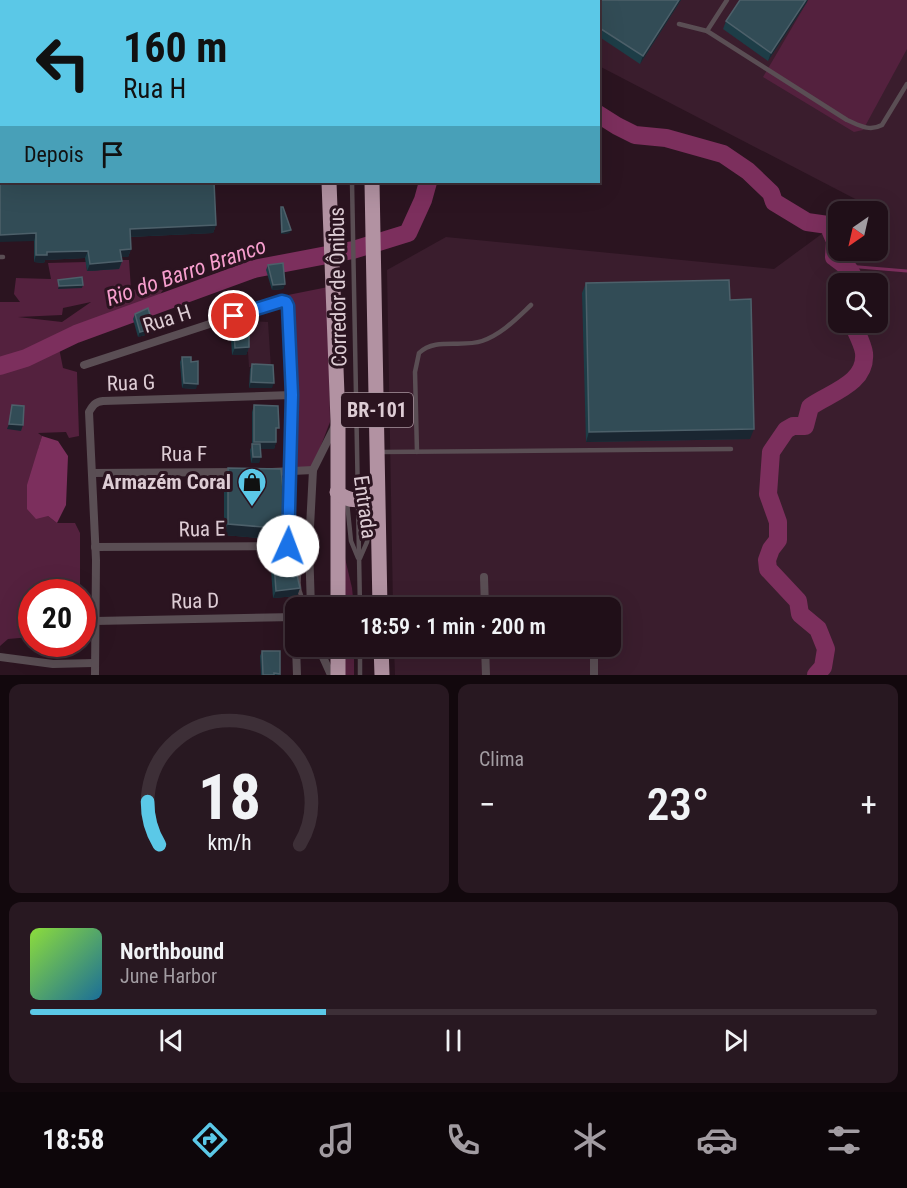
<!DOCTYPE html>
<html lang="pt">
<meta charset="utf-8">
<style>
:root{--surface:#200f18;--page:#281821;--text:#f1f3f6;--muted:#a29ca2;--line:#3d2f37;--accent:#5bc8e7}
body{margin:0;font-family:"Roboto Condensed",sans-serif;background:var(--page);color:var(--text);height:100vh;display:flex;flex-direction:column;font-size:22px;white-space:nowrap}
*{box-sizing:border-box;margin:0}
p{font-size:20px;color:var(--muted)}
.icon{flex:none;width:33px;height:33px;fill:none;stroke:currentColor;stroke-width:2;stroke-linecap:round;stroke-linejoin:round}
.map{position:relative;height:675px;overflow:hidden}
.panel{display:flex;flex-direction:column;gap:9px;padding:9px;background:#12080d;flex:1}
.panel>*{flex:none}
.guide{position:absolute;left:0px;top:0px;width:600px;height:183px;box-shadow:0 6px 24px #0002,0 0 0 2px var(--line);background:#5bc8e7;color:#111;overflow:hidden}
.needle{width:39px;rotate:214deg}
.controls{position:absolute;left:828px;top:201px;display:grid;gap:12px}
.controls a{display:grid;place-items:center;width:60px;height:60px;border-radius:12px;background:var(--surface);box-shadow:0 6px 24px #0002,0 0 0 2px var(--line);font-size:30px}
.speed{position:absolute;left:18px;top:579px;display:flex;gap:12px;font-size:30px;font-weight:700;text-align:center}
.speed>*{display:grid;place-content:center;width:78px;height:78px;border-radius:50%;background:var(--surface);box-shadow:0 6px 24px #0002,0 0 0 2px var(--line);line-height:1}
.speed .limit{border:9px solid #d22;background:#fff;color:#111}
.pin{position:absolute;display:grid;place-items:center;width:51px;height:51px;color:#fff;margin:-26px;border:3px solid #fff;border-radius:50%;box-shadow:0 2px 6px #0007}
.me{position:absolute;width:66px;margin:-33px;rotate:2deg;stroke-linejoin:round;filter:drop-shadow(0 0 4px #0008)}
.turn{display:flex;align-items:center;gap:21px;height:126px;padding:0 24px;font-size:27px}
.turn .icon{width:78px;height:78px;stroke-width:2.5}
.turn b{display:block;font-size:42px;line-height:51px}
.then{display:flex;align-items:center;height:57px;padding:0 24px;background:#0003;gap:12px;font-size:22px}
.big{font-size:45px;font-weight:600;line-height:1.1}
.panel .tile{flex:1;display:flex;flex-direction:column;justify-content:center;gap:9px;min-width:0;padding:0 21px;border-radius:12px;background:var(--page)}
.panel .dial{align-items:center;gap:0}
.dial svg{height:156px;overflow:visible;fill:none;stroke:var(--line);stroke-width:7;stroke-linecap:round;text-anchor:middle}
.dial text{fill:var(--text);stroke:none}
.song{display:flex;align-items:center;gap:18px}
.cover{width:72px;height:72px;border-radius:9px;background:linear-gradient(135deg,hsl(90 70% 55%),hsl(200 70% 35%))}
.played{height:6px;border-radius:3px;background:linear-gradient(90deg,var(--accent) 35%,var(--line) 35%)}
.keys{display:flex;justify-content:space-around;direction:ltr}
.heat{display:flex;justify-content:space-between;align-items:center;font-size:33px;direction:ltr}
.panel .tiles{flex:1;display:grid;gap:9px;grid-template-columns:1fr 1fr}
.tile:last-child{grid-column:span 2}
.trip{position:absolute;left:285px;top:597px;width:336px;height:60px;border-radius:12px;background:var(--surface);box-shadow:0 6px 24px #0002,0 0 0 2px var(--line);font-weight:600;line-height:60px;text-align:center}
.tab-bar{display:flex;height:96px;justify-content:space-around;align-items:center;background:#0d060a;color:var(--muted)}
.tab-bar .icon{width:42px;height:42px}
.tab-bar .on{color:var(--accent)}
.tab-bar b{font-size:27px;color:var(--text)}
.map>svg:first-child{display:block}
</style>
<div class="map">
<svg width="907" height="675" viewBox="0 0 907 675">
<rect width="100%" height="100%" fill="#2b1420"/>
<!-- built -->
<g fill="#3a1d2d" fill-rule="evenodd">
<path d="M 471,0 L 907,0 L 907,675 L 395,675 L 394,647 L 610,646 L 610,608 L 393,607 L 387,270 L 446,237 L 774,269 L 838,222 L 838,250 L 878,250 L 878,212 L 852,211 L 863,203 L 599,66 L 598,2 ZM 838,284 L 878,284 L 878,322 L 838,322 Z"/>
<path d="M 246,321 L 268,322 L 271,368 L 249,367 Z"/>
</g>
<!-- green -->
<g fill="#54213e" fill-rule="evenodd">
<path d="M 805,0 L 907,0 L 907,49 L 863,130 L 854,132 L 763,77 L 807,2 Z"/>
<path d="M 118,260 L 129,260 L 131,289 L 122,293 L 145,287 L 163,290 L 156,300 L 0,359 L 0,302 L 20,302 L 14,294 L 16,278 L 51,279 L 48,263 L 86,262 L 87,271 C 101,271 108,269 118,260 ZM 91,302 L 62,322 L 18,317 L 62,315 L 63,308 Z"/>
<path d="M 328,287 L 330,422 L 312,469 L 286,471 L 283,296 Z"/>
<path d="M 59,348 L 63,368 L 77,372 L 79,436 L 69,438 L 66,432 L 38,433 L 42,436 L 38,450 L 48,516 L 57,523 L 75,523 L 80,533 L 80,592 L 32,592 L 31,637 L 8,639 L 0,646 L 0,366 Z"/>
<path d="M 341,541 L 352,588 L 354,607 L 341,607 Z"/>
<path d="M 341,647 L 354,647 L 354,675 L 342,675 Z"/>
</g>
<!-- water -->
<path fill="#7c2f5d" d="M 42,436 L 58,441 L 68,456 L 66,505 L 57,523 L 48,516 L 36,519 L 27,509 L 27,485 Z"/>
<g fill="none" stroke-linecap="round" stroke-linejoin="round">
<!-- stream -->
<path stroke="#7c2f5d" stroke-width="3" d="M 847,266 L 907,271"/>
<!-- river -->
<g stroke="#7c2f5d" stroke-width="18">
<path d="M 598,114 L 617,126 L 635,135 L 666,138 L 723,154 L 748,171 L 771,193 L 774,202 L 807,222 L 828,225 L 835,241 L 834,257 C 845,265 853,270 855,284"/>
<path d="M 0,366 L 26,358 L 76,334 L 254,269 L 353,250 L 408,233 L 423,200 L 428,182"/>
<path d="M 816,675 L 823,667 L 826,649 L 818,629 L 800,614 L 798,601 L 768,569 L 767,560 L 771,549 L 778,540 L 778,522 L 768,494 L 771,452 L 786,430 L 793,426 L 805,426 L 810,407 C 829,393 867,384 864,353 C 863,344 856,332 852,322"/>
</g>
<!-- lane -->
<g stroke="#5a4e54" stroke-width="4.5">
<path d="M 348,0 L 348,2"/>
<path d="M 679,24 L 707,31 L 847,120 C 859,125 869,132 882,125 L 907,84"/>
<path d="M 707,31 L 727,0"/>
<path d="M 352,182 L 360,608"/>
<path d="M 0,257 L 3,257"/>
<path d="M 379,452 L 731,449"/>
<path d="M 417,452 L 415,372 L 419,353 C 435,337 462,348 482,341 C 502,334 516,319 531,305"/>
<path d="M 347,502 L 351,541 L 358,558"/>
<path d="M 288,546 L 291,472"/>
<path d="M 308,556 C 295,571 295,595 310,608"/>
<path d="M 360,558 L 367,542 L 372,518"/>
<path d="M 360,646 L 360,675"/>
</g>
<!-- street -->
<g stroke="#5a4e54" stroke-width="8">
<path d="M 84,365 L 277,302 L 286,302 L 289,311 L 291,472"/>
<path d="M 272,472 L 313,470"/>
<path d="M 92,473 L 238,472"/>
<path d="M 95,547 L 309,546"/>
<path d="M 484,577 L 485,608"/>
<path d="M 311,608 L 309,546 L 313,470 L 336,424"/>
<path d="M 95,621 L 296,617"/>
<path d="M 296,646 L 297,675"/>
<path d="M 318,646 L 331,675"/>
<path d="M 485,646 L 486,675"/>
<path d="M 0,657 L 53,664 L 93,663"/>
<path d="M 95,675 L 96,560 L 89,412 C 93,405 95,402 103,401 L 292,395"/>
<path d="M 594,675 L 594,646"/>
</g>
<!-- highway -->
<g stroke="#b292a2" stroke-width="15">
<path d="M 327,0 L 327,2"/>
<path d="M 367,0 L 367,2"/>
<path d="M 387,2 L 388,0"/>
<path d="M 329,182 L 338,421 L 338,608"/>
<path d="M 372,182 L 380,608"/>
<path d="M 337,492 C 349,503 366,502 377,491"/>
<path d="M 338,646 L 338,675"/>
<path d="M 381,646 L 382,675"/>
</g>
</g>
<!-- wall -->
<g fill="#1d3d47">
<path d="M 545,0 L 681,0 L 640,64 L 598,36 L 598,2 L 547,2 Z"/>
<path d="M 807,2 L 768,61 L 723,29 L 726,21 Z"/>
<path d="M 0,113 L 216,225 L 213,233 L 130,237 L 131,249 L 128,257 L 121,257 L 122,261 L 119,269 L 87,271 L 85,258 L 45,260 L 44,263 L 34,262 L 34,241 Z"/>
<path d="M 281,207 L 290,233 L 281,234 L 280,210 Z"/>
<path d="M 268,265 L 285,284 L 283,289 L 272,290 L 266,270 Z"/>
<path d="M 586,283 L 730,300 L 750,439 L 586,442 L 582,293 Z"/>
<path d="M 135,314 L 154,328 L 153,333 L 138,337 L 133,319 Z"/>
<path d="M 233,316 L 249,347 L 246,355 L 232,355 L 230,324 Z"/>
<path d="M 182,357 L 191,362 L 196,389 L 182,388 L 180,362 Z"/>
<path d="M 252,364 L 272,388 L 249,388 L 250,369 Z"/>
<path d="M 254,405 L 276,435 L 276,442 L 274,449 L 261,449 L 259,463 L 251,463 L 250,450 L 252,445 L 252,412 Z"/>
<path d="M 228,468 L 283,540 L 224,535 L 224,479 Z"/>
<path d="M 274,563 L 297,575 L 300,588 L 297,596 L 273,598 L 271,570 Z"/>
<path d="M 262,651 L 280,674 L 279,675 L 261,675 L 260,656 Z"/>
</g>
<!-- shaded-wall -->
<g fill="#1a2631">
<path d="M 679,0 L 681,0 L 640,64 L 643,56 Z"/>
<path d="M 806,0 L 808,0 L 807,2 L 768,61 L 771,53 Z"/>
<path d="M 216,225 L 213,233 L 127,237 L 130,229 Z"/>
<path d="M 291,230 L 290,233 L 281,234 L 282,232 Z"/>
<path d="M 36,233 L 34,241 L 0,242 L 0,235 Z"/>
<path d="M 131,249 L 128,257 L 118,257 L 120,250 Z"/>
<path d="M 88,251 L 85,258 L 45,260 L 44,263 L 34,262 L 36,255 L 47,252 Z"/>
<path d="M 122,261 L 119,269 L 87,271 L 90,264 Z"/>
<path d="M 285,284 L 283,289 L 272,290 L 273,285 Z"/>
<path d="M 83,285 L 82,288 L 58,289 L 59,286 Z"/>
<path d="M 154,328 L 153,333 L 138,337 L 140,332 Z"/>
<path d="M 249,347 L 246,355 L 232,355 L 235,348 Z"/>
<path d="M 251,382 L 274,383 L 272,388 L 249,388 Z"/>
<path d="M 184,383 L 198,384 L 196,389 L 182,388 Z"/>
<path d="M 9,424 L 23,425 L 21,431 L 7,429 Z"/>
<path d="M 754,429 L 750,439 L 586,442 L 589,432 Z"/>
<path d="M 254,442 L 276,442 L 274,449 L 252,449 Z"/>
<path d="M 253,457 L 261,457 L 259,463 L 251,463 Z"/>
<path d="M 228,524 L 287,529 L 283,540 L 224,535 Z"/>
<path d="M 300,588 L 297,596 L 273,598 L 276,591 Z"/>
</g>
<!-- building -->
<g fill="#324c56" stroke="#4d606a" stroke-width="1.5">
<rect x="63" y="0" width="77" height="2"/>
<rect x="269" y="0" width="24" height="2"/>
<path d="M 559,0 L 679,0 L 643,56 L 598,27 L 598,2 L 561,2 Z"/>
<path d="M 740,0 L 806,0 L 771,53 L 726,21 Z"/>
<path d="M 0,113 L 2,113 L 2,182 L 214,182 L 216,225 L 130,229 L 131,249 L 120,250 L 122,261 L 90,264 L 88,251 L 47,252 L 47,255 L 36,255 L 36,233 L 0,235 Z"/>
<path d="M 281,207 L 283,207 L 291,230 L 282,232 Z"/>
<path d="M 283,263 L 285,284 L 273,285 L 268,265 Z"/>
<path d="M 82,277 L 83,285 L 59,286 L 58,280 Z"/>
<path d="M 729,280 L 730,300 L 751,299 L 754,429 L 589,432 L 586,283 Z"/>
<path d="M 148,308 L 154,328 L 140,332 L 135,314 Z"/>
<path d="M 249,311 L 249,347 L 235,348 L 233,316 Z"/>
<path d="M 182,357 L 191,357 L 191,362 L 198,361 L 198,384 L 184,383 Z"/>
<path d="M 252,364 L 273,365 L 274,383 L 251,382 Z"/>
<path d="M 12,405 L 24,406 L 23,425 L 9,424 Z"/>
<path d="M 254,405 L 278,406 L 279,428 L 276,428 L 276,442 L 254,442 Z"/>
<path d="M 252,444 L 260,444 L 261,457 L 253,457 Z"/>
<path d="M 228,468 L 281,469 L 287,529 L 228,524 Z"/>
<path d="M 299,562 L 297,575 L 300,588 L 276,591 L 274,563 Z"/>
<path d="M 262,651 L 280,651 L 280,674 L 274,673 L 274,675 L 263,675 Z"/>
</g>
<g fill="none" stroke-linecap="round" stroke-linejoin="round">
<!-- route casing -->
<g stroke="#114b97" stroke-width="15">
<path id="route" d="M 234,316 L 282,301 L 286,302 L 288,306 L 292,395 L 288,546"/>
</g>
<!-- route -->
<use href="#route" stroke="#1a73e8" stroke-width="10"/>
</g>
<!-- icons -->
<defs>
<g id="shop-pin" transform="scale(1.5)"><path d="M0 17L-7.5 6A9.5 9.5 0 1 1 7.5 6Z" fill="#5bc8e7" stroke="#2b1420"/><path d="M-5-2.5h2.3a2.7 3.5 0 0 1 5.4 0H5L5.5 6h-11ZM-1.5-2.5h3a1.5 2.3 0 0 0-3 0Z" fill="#111"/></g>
</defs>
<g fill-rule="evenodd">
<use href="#shop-pin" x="252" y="482"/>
</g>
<g text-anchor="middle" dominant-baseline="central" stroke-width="6" stroke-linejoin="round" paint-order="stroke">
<!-- shield labels -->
<rect fill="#2b1420" stroke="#a8959e" stroke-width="1.5" x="341" y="393" width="72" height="34" rx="4.5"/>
<g font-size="20" font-weight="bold" fill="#ddccd4">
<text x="377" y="410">BR-101</text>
</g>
<!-- street labels -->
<g font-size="21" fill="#ddccd4" stroke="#2b1420">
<text transform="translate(338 287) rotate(-91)">Corredor de Ônibus</text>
<text transform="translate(167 319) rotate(-18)">Rua H</text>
<text transform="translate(131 383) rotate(-2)">Rua G</text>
<text x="184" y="454">Rua F</text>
<text transform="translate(365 507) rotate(82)">Entrada</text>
<text transform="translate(202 529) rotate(-1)">Rua E</text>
<text transform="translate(195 601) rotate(-1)">Rua D</text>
</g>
<!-- poi labels -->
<g font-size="21" font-weight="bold" fill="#ddccd4" stroke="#2b1420" text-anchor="end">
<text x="231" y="482">Armazém Coral</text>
</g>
<!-- water labels -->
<g font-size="22" font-style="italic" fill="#f69ecd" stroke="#2b1420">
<text transform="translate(186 272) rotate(-19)">Rio do Barro Branco</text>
</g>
</g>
</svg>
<div class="controls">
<a><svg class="needle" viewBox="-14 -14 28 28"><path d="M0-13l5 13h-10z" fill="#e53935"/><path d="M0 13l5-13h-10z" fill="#a29ca2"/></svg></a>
<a><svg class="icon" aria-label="search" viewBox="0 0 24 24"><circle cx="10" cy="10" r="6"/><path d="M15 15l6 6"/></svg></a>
</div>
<div class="speed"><div class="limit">20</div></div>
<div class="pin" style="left:234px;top:316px;background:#d93025"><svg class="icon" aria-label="arrive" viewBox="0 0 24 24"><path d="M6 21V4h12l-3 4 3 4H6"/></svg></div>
<svg class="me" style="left:288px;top:546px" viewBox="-20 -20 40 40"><circle r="19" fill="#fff"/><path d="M0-13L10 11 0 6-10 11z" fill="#1a73e8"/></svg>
<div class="trip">18:59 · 1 min · 200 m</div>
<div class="guide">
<div class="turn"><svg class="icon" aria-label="left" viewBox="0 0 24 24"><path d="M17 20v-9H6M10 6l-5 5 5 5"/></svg><div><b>160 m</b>Rua H</div></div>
<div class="then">Depois<svg class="icon" aria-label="arrive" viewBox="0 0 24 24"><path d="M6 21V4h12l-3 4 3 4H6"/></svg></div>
</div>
</div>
<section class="panel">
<div class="tiles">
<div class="tile dial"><svg viewBox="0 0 100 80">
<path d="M14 69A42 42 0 1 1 86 69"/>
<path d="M14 69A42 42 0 0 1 8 47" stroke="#5bc8e7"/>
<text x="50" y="56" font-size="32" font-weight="700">18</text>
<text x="50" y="72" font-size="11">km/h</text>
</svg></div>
<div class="tile"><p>Clima</p>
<div class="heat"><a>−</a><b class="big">23°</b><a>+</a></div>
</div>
<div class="tile">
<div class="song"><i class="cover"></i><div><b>Northbound</b><p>June Harbor</p></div></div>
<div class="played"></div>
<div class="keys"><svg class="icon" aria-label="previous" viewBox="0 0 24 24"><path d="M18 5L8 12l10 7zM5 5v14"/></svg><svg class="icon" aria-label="pause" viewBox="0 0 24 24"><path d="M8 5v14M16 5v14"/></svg><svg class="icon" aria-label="next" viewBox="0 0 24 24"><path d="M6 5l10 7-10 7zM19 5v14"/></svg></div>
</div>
</div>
</section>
<nav class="tab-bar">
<b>18:58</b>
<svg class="icon on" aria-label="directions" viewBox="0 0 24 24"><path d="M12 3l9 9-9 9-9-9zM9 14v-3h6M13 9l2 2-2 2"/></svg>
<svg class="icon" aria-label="music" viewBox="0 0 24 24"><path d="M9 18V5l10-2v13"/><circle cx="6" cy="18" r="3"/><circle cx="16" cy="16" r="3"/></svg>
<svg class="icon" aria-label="phone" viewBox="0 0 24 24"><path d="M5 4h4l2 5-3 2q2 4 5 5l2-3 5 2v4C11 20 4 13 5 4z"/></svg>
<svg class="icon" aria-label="climate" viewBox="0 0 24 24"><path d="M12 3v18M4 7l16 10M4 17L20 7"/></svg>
<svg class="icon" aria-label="car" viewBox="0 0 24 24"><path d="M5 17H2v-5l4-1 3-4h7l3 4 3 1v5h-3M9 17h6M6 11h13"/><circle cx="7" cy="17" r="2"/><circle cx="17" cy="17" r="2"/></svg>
<svg class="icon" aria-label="filters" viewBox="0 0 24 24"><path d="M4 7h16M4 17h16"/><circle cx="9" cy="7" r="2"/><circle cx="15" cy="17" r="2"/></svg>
</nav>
